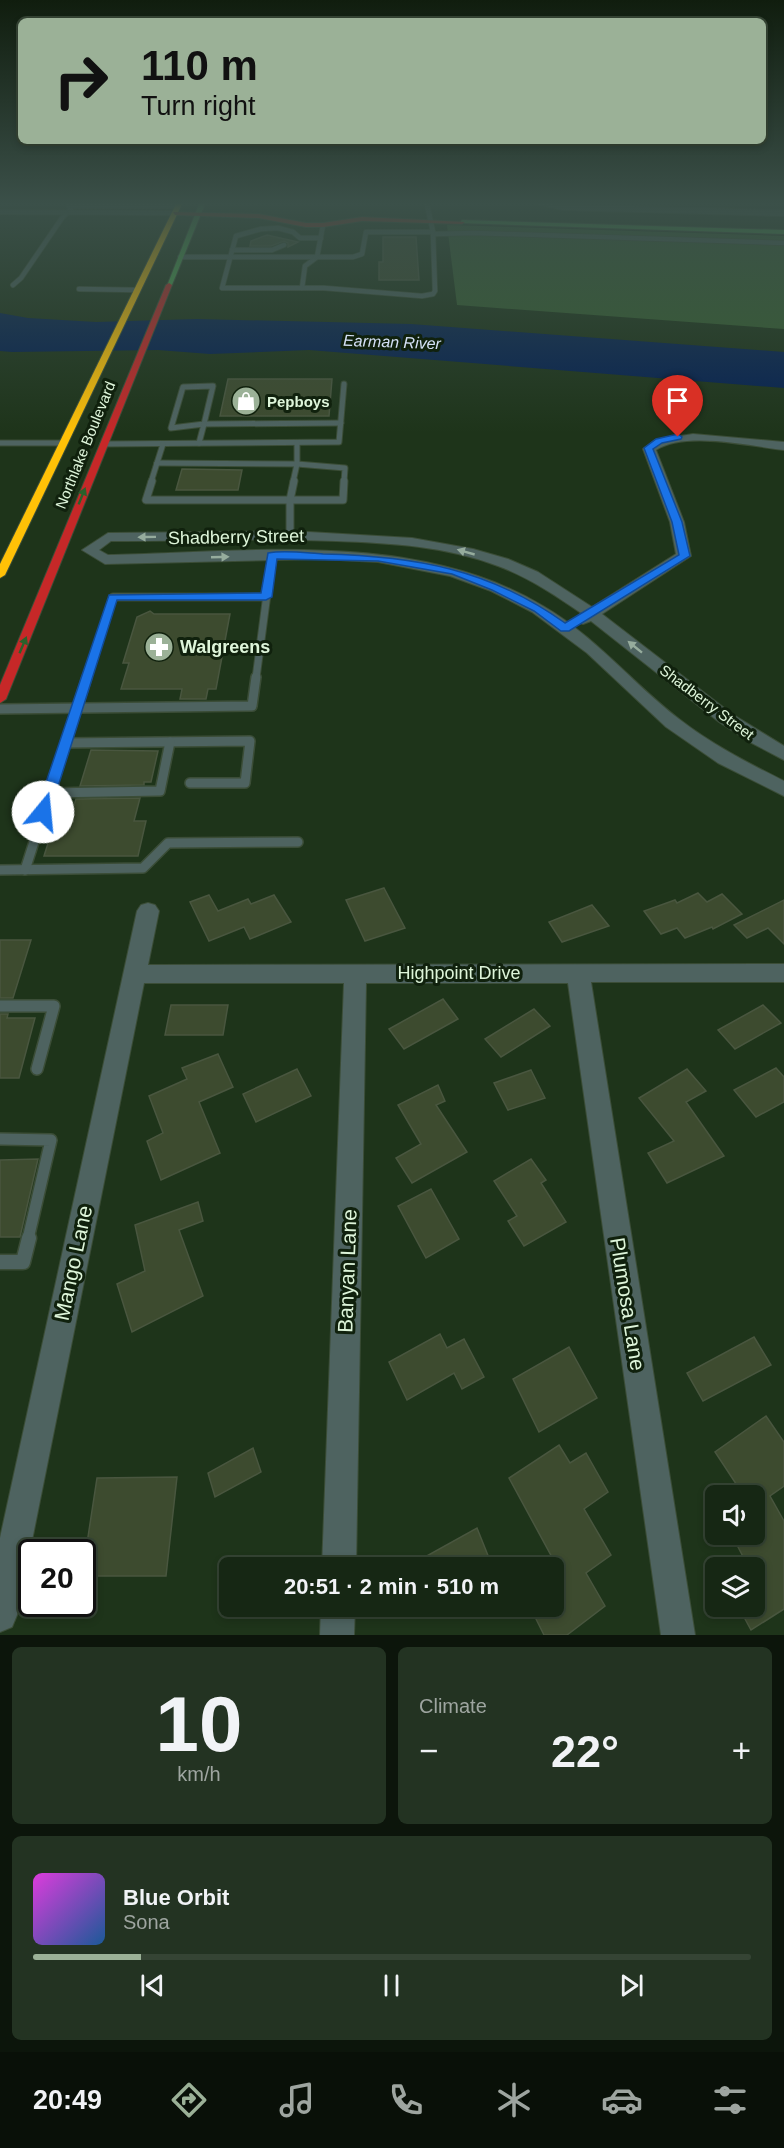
<!DOCTYPE html>
<meta charset="utf-8">
<style>
:root{--surface:#162714;--page:#233322;--text:#f1f3f6;--muted:#9ea5a0;--line:#354434;--accent:#9bb197}
body{margin:0;font-family:Arial,sans-serif;background:var(--page);color:var(--text);height:100vh;display:flex;flex-direction:column;font-size:22px;white-space:nowrap}
*{box-sizing:border-box;margin:0}
p{font-size:20px;color:var(--muted)}
.icon{flex:none;width:33px;height:33px;fill:none;stroke:currentColor;stroke-width:2;stroke-linecap:round;stroke-linejoin:round}
.map{position:relative;height:1635px;overflow:hidden}
.panel{display:flex;flex-direction:column;gap:12px;padding:12px;background:#0c150b;flex:1}
.panel>*{flex:none}
.guide{position:absolute;left:18px;top:18px;width:748px;height:126px;border-radius:9px;box-shadow:0 3px 9px #0003,0 0 0 2px var(--line);background:#9bb197;color:#111;overflow:hidden}
.controls{position:absolute;left:705px;top:1485px;display:grid;gap:12px}
.controls a{display:grid;place-items:center;width:60px;height:60px;border-radius:9px;background:var(--surface);box-shadow:0 3px 9px #0003,0 0 0 2px var(--line);font-size:30px}
.speed{position:absolute;left:18px;top:1539px;display:flex;gap:12px;font-size:30px;font-weight:700;text-align:center}
.speed>*{display:grid;place-content:center;width:78px;height:78px;border-radius:50%;background:var(--surface);box-shadow:0 3px 9px #0003,0 0 0 2px var(--line);line-height:1}
.speed .limit{border:3px solid #111;border-radius:9px;background:#fff;color:#111}
.pin{position:absolute;display:grid;place-items:center;width:51px;height:51px;color:#fff;margin:-62px -26px;border-radius:50% 50% 50% 0;rotate:-45deg;box-shadow:0 0 6px #0007}
.pin .icon{rotate:45deg}
.me{position:absolute;width:66px;margin:-33px;rotate:17deg;stroke-linejoin:round;filter:drop-shadow(0 0 4px #0008)}
.turn{display:flex;align-items:center;gap:21px;height:126px;padding:0 24px;font-size:27px}
.turn .icon{width:78px;height:78px;stroke-width:2.5}
.turn b{display:block;font-size:42px;line-height:51px}
.big{font-size:45px;font-weight:700;line-height:1.1}
.panel .widget{flex:1;display:flex;flex-direction:column;justify-content:center;gap:9px;min-width:0;padding:0 21px;border-radius:9px;background:var(--page)}
.panel .dial{align-items:center;gap:0}
.dial b{font-size:78px;line-height:1}
.song{display:flex;align-items:center;gap:18px}
.cover{width:72px;height:72px;border-radius:9px;background:linear-gradient(135deg,hsl(300 70% 55%),hsl(210 70% 35%))}
.played{height:6px;border-radius:3px;background:linear-gradient(90deg,var(--accent) 15%,var(--line) 15%)}
.keys{display:flex;justify-content:space-around;direction:ltr}
.heat{display:flex;justify-content:space-between;align-items:center;font-size:33px;direction:ltr}
.panel .tiles{flex:1;display:grid;gap:12px;grid-template-columns:1fr 1fr}
.widget:last-child{grid-column:span 2}
.trip{position:absolute;left:219px;top:1557px;width:345px;height:60px;border-radius:9px;background:var(--surface);box-shadow:0 3px 9px #0003,0 0 0 2px var(--line);font-weight:700;line-height:60px;text-align:center}
.tabs{display:flex;height:96px;justify-content:space-around;align-items:center;background:#091008;color:var(--muted)}
.tabs .icon{width:42px;height:42px}
.tabs .selected{color:var(--accent)}
.tabs b{font-size:27px;color:var(--text)}
.map>svg:first-child{display:block}
</style>
<div class="map">
<svg width="784" height="1635" viewBox="0 0 784 1635">
<rect width="100%" height="100%" fill="#1e341a"/>
<!-- green -->
<path fill="#375f30" d="M 447,225 L 784,236 L 784,329 L 457,305 Z"/>
<!-- water -->
<path fill="#052151" d="M 0,313 L 28,318 L 96,322 L 197,319 L 411,324 L 784,352 L 784,388 L 309,350 L 210,354 L 158,350 L 12,352 L 0,351 Z"/>
<!-- building -->
<g fill="#3d4b2f" stroke="#49563f" stroke-width="1.5">
<path d="M 267,235 L 298,242 L 288,247 L 288,243 L 284,241 L 271,246 L 250,246 L 251,241 Z"/>
<path d="M 383,237 L 416,237 L 419,280 L 379,280 L 379,262 L 383,262 Z"/>
<path d="M 228,379 L 332,379 L 329,416 L 220,416 Z"/>
<path d="M 182,469 L 242,470 L 238,490 L 176,490 Z"/>
<path d="M 150,611 L 154,614 L 230,614 L 216,689 L 208,689 L 206,699 L 180,699 L 182,689 L 121,689 L 129,663 L 123,663 L 137,617 Z"/>
<path d="M 91,750 L 158,751 L 151,782 L 144,782 L 144,785 L 80,786 Z"/>
<path d="M 140,798 L 134,821 L 146,821 L 138,856 L 44,856 L 55,821 L 69,821 L 76,799 Z"/>
<path d="M 384,888 L 405,928 L 365,941 L 346,900 Z"/>
<path d="M 698,893 L 707,902 L 722,894 L 742,914 L 713,929 L 712,927 L 685,938 L 677,928 L 661,934 L 644,911 L 675,900 L 677,903 Z"/>
<path d="M 209,895 L 218,911 L 248,899 L 251,904 L 274,895 L 291,922 L 250,939 L 244,927 L 209,941 L 190,902 Z"/>
<path d="M 784,900 L 784,944 L 768,928 L 747,938 L 734,925 Z"/>
<path d="M 592,905 L 609,926 L 562,942 L 549,922 Z"/>
<path d="M 0,940 L 31,940 L 13,998 L 0,998 Z"/>
<path d="M 443,999 L 458,1019 L 404,1049 L 389,1029 Z"/>
<path d="M 171,1005 L 228,1005 L 223,1035 L 165,1035 Z"/>
<path d="M 763,1005 L 781,1023 L 735,1049 L 718,1030 Z"/>
<path d="M 534,1009 L 550,1026 L 501,1057 L 485,1039 Z"/>
<path d="M 0,1014 L 8,1014 L 7,1018 L 35,1018 L 19,1078 L 0,1078 Z"/>
<path d="M 218,1054 L 233,1087 L 199,1102 L 220,1153 L 161,1180 L 147,1141 L 163,1133 L 149,1096 L 187,1079 L 182,1068 Z"/>
<path d="M 776,1068 L 784,1077 L 784,1102 L 756,1117 L 734,1090 Z"/>
<path d="M 297,1069 L 311,1096 L 256,1122 L 243,1094 Z"/>
<path d="M 687,1069 L 706,1091 L 686,1102 L 724,1156 L 667,1183 L 648,1153 L 674,1141 L 639,1098 Z"/>
<path d="M 531,1070 L 545,1098 L 508,1110 L 494,1083 Z"/>
<path d="M 438,1085 L 445,1101 L 436,1105 L 467,1152 L 412,1183 L 396,1158 L 421,1144 L 398,1105 Z"/>
<path d="M 38,1159 L 20,1237 L 0,1237 L 0,1160 Z"/>
<path d="M 531,1159 L 546,1180 L 541,1183 L 566,1222 L 524,1246 L 508,1221 L 517,1216 L 494,1181 Z"/>
<path d="M 431,1189 L 459,1239 L 426,1258 L 398,1206 Z"/>
<path d="M 198,1202 L 203,1221 L 179,1230 L 203,1296 L 132,1332 L 117,1284 L 145,1271 L 135,1225 Z"/>
<path d="M 440,1334 L 447,1348 L 464,1339 L 484,1377 L 462,1389 L 454,1373 L 407,1400 L 389,1362 Z"/>
<path d="M 754,1337 L 771,1365 L 703,1401 L 687,1373 Z"/>
<path d="M 569,1347 L 597,1398 L 539,1432 L 513,1379 Z"/>
<path d="M 766,1416 L 784,1442 L 784,1486 L 770,1496 L 784,1521 L 784,1609 L 751,1630 L 738,1606 L 754,1606 L 754,1594 L 761,1590 L 754,1577 L 754,1568 L 749,1568 L 737,1545 L 754,1535 L 754,1496 L 744,1496 L 715,1452 Z"/>
<path d="M 559,1445 L 570,1463 L 586,1453 L 608,1492 L 584,1509 L 611,1555 L 586,1573 L 605,1606 L 567,1635 L 544,1635 L 533,1613 L 542,1606 L 554,1606 L 554,1561 L 509,1478 Z"/>
<path d="M 253,1448 L 261,1472 L 215,1497 L 208,1473 Z"/>
<path d="M 177,1477 L 166,1576 L 82,1576 L 97,1478 Z"/>
<path d="M 477,1528 L 493,1568 L 405,1568 Z"/>
</g>
<g fill="none" stroke-linecap="round" stroke-linejoin="round">
<!-- lane-far5 casing -->
<g stroke="#3b4d37" stroke-width="6">
<g id="lane-far5">
<path d="M 69,206 L 178,206"/>
<path d="M 0,212 L 175,213"/>
<path d="M 433,234 L 475,233 L 784,243"/>
<path d="M 321,238 L 300,238 L 293,232 L 278,228 L 261,229 L 236,236 L 222,288 L 324,288 L 422,296 L 433,294 L 435,291 L 433,232 L 427,204"/>
<path d="M 232,250 L 272,250 L 284,245"/>
<path d="M 180,257 L 353,257 L 362,254 L 366,232 L 433,232"/>
<path d="M 13,285 L 21,278 L 62,218 L 71,209"/>
<path d="M 302,288 L 305,266 L 317,257 L 323,225"/>
<path d="M 79,289 L 137,290"/>
</g>
</g>
<!-- lane-far4 casing -->
<g stroke="#3b4d37" stroke-width="7">
<g id="lane-far4">
<path d="M 213,386 L 204,424 L 171,428 L 183,387 Z"/>
<path d="M 204,424 L 341,423"/>
<path d="M 0,443 L 64,443"/>
<path d="M 199,443 L 204,424"/>
<path d="M 103,444 L 339,442 L 344,384"/>
<path d="M 157,463 L 297,464 L 345,468 L 344,482"/>
<path d="M 157,463 L 163,444"/>
<path d="M 151,482 L 157,463"/>
<path d="M 293,482 L 297,464 L 297,443"/>
</g>
</g>
<!-- lane-far3 casing -->
<g stroke="#3b4d37" stroke-width="9">
<g id="lane-far3">
<path d="M 152,481 L 146,500 L 343,500 L 344,481"/>
<path d="M 290,535 L 290,500 L 294,481"/>
<path d="M 87,678 L 113,597 L 266,597"/>
<path d="M 256,678 L 272,556"/>
</g>
</g>
<!-- lane-far2 casing -->
<g stroke="#3b4d37" stroke-width="12">
<g id="lane-far2">
<path d="M 0,709 L 252,706 L 256,677"/>
<path d="M 65,743 L 250,741 L 245,783 L 190,783"/>
<path d="M 49,793 L 160,791 L 170,742"/>
<path d="M 0,870 L 143,868 L 168,843 L 298,842"/>
<path d="M 25,870 L 87,677"/>
</g>
</g>
<!-- lane-far1 casing -->
<g stroke="#3b4d37" stroke-width="14">
<g id="lane-far1">
<path d="M 0,1006 L 54,1006 L 37,1069"/>
<path d="M 0,1139 L 51,1140 L 28,1239"/>
</g>
</g>
<!-- lane casing -->
<g stroke="#3b4d37" stroke-width="17">
<path id="lane" d="M 0,1262 L 23,1262 L 29,1238"/>
</g>
<!-- street casing -->
<g stroke="#3b4d37" stroke-width="2">
<g id="street">
<path d="M 536,204 L 784,210 L 784,216 L 563,210 Z"/>
<path d="M 693,434 L 784,442 L 784,450 C 749,446 686,431 656,450 L 684,522 L 691,556 L 602,614 L 732,714 L 784,746 L 784,760 L 748,741 L 719,722 L 591,621 L 583,624 L 577,622 L 575,619 L 581,613 C 555,595 528,577 498,566 C 446,546 390,543 336,541 C 261,538 186,541 111,541 L 99,550 L 108,555 C 249,552 417,530 543,606 C 595,636 632,683 679,719 C 711,744 748,763 784,781 L 784,796 L 718,763 L 666,727 L 587,653 L 532,612 L 491,591 L 450,576 L 378,562 L 320,559 L 105,564 L 82,550 L 108,533 L 291,531 L 412,538 L 473,549 L 508,559 L 538,572 L 592,607 L 676,554 L 670,522 L 643,449 L 655,440 Z"/>
<path d="M 148,903 L 155,905 L 159,911 L 148,965 L 784,964 L 784,982 L 591,982 L 695,1635 L 661,1635 L 568,983 L 366,983 L 356,1568 L 322,1568 L 344,983 L 144,983 L 17,1615 L 12,1627 L 0,1632 L 0,1538 L 137,911 L 141,905 Z"/>
<path d="M 321,1606 L 355,1606 L 354,1635 L 320,1635 Z"/>
</g>
</g>
<!-- fast casing -->
<g stroke="#3b4d37" stroke-width="2">
<g id="fast">
<path d="M 199,204 L 205,204 L 172,285 L 167,286 Z"/>
<path d="M 462,220 L 784,230 L 784,234 L 460,223 Z"/>
</g>
</g>
<!-- slow casing -->
<g stroke="#3b4d37" stroke-width="2">
<path id="slow" d="M 176,204 L 182,204 L 5,575 L 0,578 L 0,564 Z"/>
</g>
<!-- jam casing -->
<g stroke="#3b4d37" stroke-width="2">
<g id="jam">
<path d="M 173,212 L 259,214 L 306,223 L 323,223 L 362,217 L 465,222 L 462,224 L 362,221 L 323,227 L 306,227 L 259,218 L 175,215 Z"/>
<path d="M 169,283 L 172,285 L 6,699 L 0,703 L 0,685 L 166,285 Z"/>
</g>
</g>
<!-- lane-far5 -->
<use href="#lane-far5" stroke="#4e6360" stroke-width="4.5"/>
<!-- lane-far4 -->
<use href="#lane-far4" stroke="#4e6360" stroke-width="5"/>
<!-- lane-far3 -->
<use href="#lane-far3" stroke="#4e6360" stroke-width="7"/>
<!-- lane-far2 -->
<use href="#lane-far2" stroke="#4e6360" stroke-width="9"/>
<!-- lane-far1 -->
<use href="#lane-far1" stroke="#4e6360" stroke-width="11"/>
<!-- lane -->
<use href="#lane" stroke="#4e6360" stroke-width="14"/>
<!-- street -->
<use href="#street" fill="#4e6360" fill-rule="evenodd"/>
<!-- fast -->
<use href="#fast" fill="#4caf50" fill-rule="evenodd"/>
<!-- slow -->
<use href="#slow" fill="#ffc107" fill-rule="evenodd"/>
<!-- jam -->
<use href="#jam" fill="#c62828" fill-rule="evenodd"/>
</g>
<!-- one-way arrows -->
<defs><path id="oneway-solid" d="M-6-.8H1V-3.2L6.5 0L1 3.2V.8H-6Z" transform="scale(1.5)"/></defs>
<g fill="#2b612b">
<use href="#oneway-solid" transform="translate(82 496) rotate(-68)"/>
<use href="#oneway-solid" transform="translate(23 645) rotate(-67)"/>
</g>
<g fill="#96ac9d">
<use href="#oneway-solid" transform="translate(147 537) rotate(179)"/>
<use href="#oneway-solid" transform="translate(466 552) rotate(-164)"/>
<use href="#oneway-solid" transform="translate(220 557) rotate(-2)"/>
<use href="#oneway-solid" transform="translate(635 647) rotate(-141)"/>
</g>
<!-- sky -->
<linearGradient id="sky" x2="0" y2="1"><stop stop-color="#101d0e"/><stop offset="0.47" stop-color="#3b5049"/><stop offset="1" stop-color="#3b5049" stop-opacity="0"/></linearGradient>
<rect width="784" height="433" fill="url(#sky)"/>
<!-- route -->
<path fill="#1a73e8" stroke="#114b97" stroke-width="1.5" d="M 678,434 L 682,437 L 681,439 L 662,443 L 653,449 L 682,522 L 690,556 L 569,631 L 561,631 L 534,611 L 492,590 L 452,574 L 378,561 L 277,559 L 272,597 L 266,600 L 117,600 L 50,812 L 43,816 L 38,815 L 36,812 L 109,595 L 261,593 L 268,553 C 285,550 306,553 323,554 C 415,556 489,569 565,623 L 679,555 L 672,522 L 644,448 L 656,439 Z"/>
<!-- icons -->
<defs>
<g id="shop-disc" transform="scale(1.5)"><circle r="9.5" fill="#9bb197" stroke="#10210d"/><path d="M-5-2.5h2.3a2.7 3.5 0 0 1 5.4 0H5L5.5 6h-11ZM-1.5-2.5h3a1.5 2.3 0 0 0-3 0Z" fill="#fff"/></g>
<g id="pharmacy-disc" transform="scale(1.5)"><circle r="9.5" fill="#9bb197" stroke="#10210d"/><path d="M-2-6h4v4h4v4h-4v4h-4v-4h-4v-4h4Z" fill="#fff"/></g>
</defs>
<g fill-rule="evenodd">
<use href="#shop-disc" x="246" y="401"/>
<use href="#pharmacy-disc" x="159" y="647"/>
</g>
<g text-anchor="middle" dominant-baseline="central" stroke-width="6" stroke-linejoin="round" paint-order="stroke">
<!-- far-poi labels -->
<g font-size="15" font-weight="bold" fill="#def5da" stroke="#10210d" text-anchor="start">
<text x="267" y="401">Pepboys</text>
</g>
<!-- far-street labels -->
<g font-size="15" fill="#def5da" stroke="#10210d">
<text transform="translate(85 445) rotate(-68)">Northlake Boulevard</text>
<text transform="translate(707 702) rotate(37)">Shadberry Street</text>
</g>
<!-- far-water labels -->
<g font-size="16" font-style="italic" fill="#d4e0f6" stroke="#10210d">
<text transform="translate(392 342) rotate(2)">Earman River</text>
</g>
<!-- street labels -->
<g font-size="18" fill="#def5da" stroke="#10210d">
<text transform="translate(236 537) rotate(-1)">Shadberry Street</text>
<text x="459" y="973">Highpoint Drive</text>
</g>
<!-- poi labels -->
<g font-size="18" font-weight="bold" fill="#def5da" stroke="#10210d" text-anchor="start">
<text x="180" y="647">Walgreens</text>
</g>
<!-- near-street labels -->
<g font-size="21" fill="#def5da" stroke="#10210d">
<text transform="translate(73 1263) rotate(-78)">Mango Lane</text>
<text transform="translate(347 1271) rotate(-88)">Banyan Lane</text>
<text transform="translate(628 1304) rotate(81)">Plumosa Lane</text>
</g>
</g>
</svg>
<div class="controls">
<a><svg class="icon" aria-label="sound" viewBox="0 0 24 24"><path d="M4 9h4l5-4v14l-5-4H4zM17 9q2 3 0 6"/></svg></a>
<a><svg class="icon" aria-label="layers" viewBox="0 0 24 24"><path d="M12 4l9 5-9 5-9-5zM3 14l9 5 9-5"/></svg></a>
</div>
<div class="speed"><div class="limit">20</div></div>
<div class="pin" style="left:678px;top:437px;background:#d93025"><svg class="icon" aria-label="arrive" viewBox="0 0 24 24"><path d="M6 21V4h12l-3 4 3 4H6"/></svg></div>
<svg class="me" style="left:43px;top:812px" viewBox="-20 -20 40 40"><circle r="19" fill="#fff"/><path d="M0-13L10 11 0 6-10 11z" fill="#1a73e8"/></svg>
<div class="trip">20:51 · 2 min · 510 m</div>
<div class="guide">
<div class="turn"><svg class="icon" aria-label="right" viewBox="0 0 24 24"><path d="M7 20v-9h11M14 6l5 5-5 5"/></svg><div><b>110 m</b>Turn right</div></div>
</div>
</div>
<section class="panel">
<div class="tiles">
<div class="widget dial"><b>10</b><p>km/h</p></div>
<div class="widget"><p>Climate</p>
<div class="heat"><a>−</a><b class="big">22°</b><a>+</a></div>
</div>
<div class="widget">
<div class="song"><i class="cover"></i><div><b>Blue Orbit</b><p>Sona</p></div></div>
<div class="played"></div>
<div class="keys"><svg class="icon" aria-label="previous" viewBox="0 0 24 24"><path d="M18 5L8 12l10 7zM5 5v14"/></svg><svg class="icon" aria-label="pause" viewBox="0 0 24 24"><path d="M8 5v14M16 5v14"/></svg><svg class="icon" aria-label="next" viewBox="0 0 24 24"><path d="M6 5l10 7-10 7zM19 5v14"/></svg></div>
</div>
</div>
</section>
<nav class="tabs">
<b>20:49</b>
<svg class="icon selected" aria-label="directions" viewBox="0 0 24 24"><path d="M12 3l9 9-9 9-9-9zM9 14v-3h6M13 9l2 2-2 2"/></svg>
<svg class="icon" aria-label="music" viewBox="0 0 24 24"><path d="M9 18V5l10-2v13"/><circle cx="6" cy="18" r="3"/><circle cx="16" cy="16" r="3"/></svg>
<svg class="icon" aria-label="phone" viewBox="0 0 24 24"><path d="M5 4h4l2 5-3 2q2 4 5 5l2-3 5 2v4C11 20 4 13 5 4z"/></svg>
<svg class="icon" aria-label="climate" viewBox="0 0 24 24"><path d="M12 3v18M4 7l16 10M4 17L20 7"/></svg>
<svg class="icon" aria-label="car" viewBox="0 0 24 24"><path d="M5 17H2v-5l4-1 3-4h7l3 4 3 1v5h-3M9 17h6M6 11h13"/><circle cx="7" cy="17" r="2"/><circle cx="17" cy="17" r="2"/></svg>
<svg class="icon" aria-label="filters" viewBox="0 0 24 24"><path d="M4 7h16M4 17h16"/><circle cx="9" cy="7" r="2"/><circle cx="15" cy="17" r="2"/></svg>
</nav>
